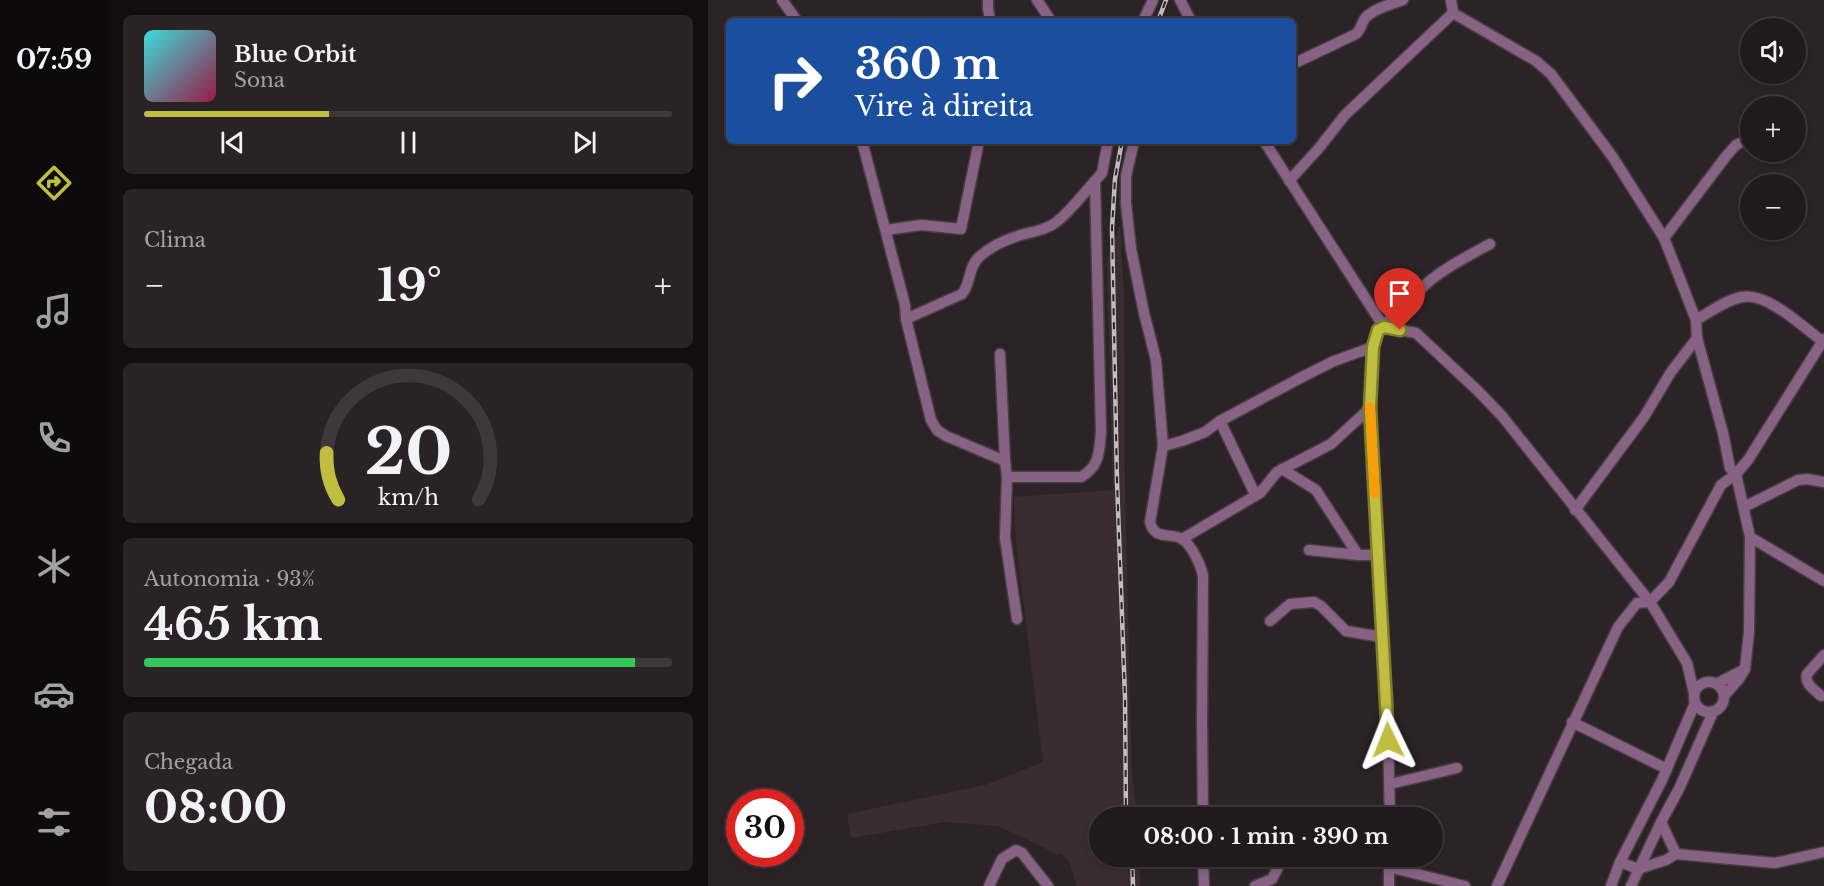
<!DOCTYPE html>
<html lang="pt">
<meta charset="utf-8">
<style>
:root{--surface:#211a1d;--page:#292326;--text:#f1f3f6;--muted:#a2a1a4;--line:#3e383b;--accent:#c0be41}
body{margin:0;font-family:"Libre Baskerville",serif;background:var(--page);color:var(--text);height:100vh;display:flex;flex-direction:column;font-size:22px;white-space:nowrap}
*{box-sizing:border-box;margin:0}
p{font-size:20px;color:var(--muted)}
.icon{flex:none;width:33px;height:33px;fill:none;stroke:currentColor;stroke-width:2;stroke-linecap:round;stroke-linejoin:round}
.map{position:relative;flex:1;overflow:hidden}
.sheet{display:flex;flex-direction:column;gap:15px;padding:15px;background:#120e10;width:600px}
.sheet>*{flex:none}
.hud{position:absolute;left:18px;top:18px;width:570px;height:126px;border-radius:9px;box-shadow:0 3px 9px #0003,0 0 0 2px var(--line);background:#1a4fa0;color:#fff;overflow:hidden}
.tools{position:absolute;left:1032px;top:18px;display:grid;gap:12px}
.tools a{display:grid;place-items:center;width:66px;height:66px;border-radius:50%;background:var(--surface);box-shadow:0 3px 9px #0003,0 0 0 2px var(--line);font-size:30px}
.speed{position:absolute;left:18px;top:789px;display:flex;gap:12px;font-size:30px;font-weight:700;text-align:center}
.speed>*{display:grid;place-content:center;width:78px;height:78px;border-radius:50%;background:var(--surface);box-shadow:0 3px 9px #0003,0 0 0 2px var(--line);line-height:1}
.speed .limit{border:9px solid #d22;background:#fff;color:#111}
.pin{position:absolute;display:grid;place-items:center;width:51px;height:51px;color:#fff;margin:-62px -26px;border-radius:50% 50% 50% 0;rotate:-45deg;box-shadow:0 0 6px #0007}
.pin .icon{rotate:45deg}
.me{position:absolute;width:66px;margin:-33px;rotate:358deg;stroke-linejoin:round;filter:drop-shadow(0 0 4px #0008)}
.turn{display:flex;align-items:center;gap:21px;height:126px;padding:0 30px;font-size:27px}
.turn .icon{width:78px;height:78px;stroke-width:2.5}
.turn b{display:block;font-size:42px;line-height:51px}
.big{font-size:45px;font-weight:700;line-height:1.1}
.sheet .card{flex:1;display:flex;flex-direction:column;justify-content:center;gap:9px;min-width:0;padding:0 21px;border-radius:9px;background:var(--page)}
.sheet .dial{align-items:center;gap:0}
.dial svg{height:156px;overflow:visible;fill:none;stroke:var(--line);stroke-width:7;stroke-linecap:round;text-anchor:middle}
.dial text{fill:var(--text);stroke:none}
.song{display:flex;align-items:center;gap:18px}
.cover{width:72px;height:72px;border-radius:9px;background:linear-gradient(135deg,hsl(180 70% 55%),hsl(340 70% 35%))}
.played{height:6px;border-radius:3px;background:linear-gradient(90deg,var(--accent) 35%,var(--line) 35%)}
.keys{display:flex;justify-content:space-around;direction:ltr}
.heat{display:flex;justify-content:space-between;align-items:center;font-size:33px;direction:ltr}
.charge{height:9px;border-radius:4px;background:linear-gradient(90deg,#34c759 93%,var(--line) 0)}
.trip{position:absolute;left:381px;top:807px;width:354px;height:60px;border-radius:30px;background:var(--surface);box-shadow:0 3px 9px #0003,0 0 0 2px var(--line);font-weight:700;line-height:60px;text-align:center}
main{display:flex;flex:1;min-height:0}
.tab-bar{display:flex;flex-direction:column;width:108px;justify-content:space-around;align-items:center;background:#0d0a0c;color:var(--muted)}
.tab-bar .icon{width:42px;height:42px}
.tab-bar .selected{color:var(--accent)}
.tab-bar b{font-size:27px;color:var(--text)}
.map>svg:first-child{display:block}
</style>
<main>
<nav class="tab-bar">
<b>07:59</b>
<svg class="icon selected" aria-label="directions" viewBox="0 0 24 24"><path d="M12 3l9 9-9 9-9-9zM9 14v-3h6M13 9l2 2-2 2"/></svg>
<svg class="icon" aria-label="music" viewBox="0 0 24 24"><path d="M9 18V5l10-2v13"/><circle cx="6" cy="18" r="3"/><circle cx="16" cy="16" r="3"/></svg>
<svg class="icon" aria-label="phone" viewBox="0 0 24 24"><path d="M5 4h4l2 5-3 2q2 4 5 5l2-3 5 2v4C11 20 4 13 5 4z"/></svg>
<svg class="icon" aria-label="climate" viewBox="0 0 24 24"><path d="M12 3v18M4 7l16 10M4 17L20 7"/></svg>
<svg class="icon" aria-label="car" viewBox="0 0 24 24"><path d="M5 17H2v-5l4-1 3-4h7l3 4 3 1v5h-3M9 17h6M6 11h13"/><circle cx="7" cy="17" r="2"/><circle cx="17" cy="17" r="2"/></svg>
<svg class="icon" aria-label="filters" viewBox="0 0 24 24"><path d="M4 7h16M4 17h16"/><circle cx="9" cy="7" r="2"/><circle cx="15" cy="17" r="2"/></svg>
</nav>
<section class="sheet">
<div class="card">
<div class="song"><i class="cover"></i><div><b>Blue Orbit</b><p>Sona</p></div></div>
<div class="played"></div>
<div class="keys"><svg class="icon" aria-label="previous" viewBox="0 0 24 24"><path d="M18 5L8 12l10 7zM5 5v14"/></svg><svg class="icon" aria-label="pause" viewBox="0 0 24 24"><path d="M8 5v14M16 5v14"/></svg><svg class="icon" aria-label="next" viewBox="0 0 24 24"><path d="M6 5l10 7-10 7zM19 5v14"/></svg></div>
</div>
<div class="card"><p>Clima</p>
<div class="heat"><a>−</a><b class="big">19°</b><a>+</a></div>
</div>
<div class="card dial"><svg viewBox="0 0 100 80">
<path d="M14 69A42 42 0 1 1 86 69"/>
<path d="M14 69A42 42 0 0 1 8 45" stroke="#c0be41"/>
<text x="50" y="56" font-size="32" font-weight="700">20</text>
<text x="50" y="72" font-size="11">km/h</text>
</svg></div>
<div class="card"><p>Autonomia · 93%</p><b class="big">465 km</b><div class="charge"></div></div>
<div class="card"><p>Chegada</p><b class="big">08:00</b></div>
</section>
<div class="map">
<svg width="1116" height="886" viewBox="0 0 1116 886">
<rect width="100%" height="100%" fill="#2c2327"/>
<!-- built -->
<path fill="#3b2c32" d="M 412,223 L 416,295 L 417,491 L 424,772 L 429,817 L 392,818 L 392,856 L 432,857 L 432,886 L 369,886 L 361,862 L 353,853 L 348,855 L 337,848 L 290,826 L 238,822 L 143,838 L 139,814 L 277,785 L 335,762 L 308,543 L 306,497 L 405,490 L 399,262 Z"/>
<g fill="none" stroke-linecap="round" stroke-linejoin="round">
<!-- minor casing -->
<g stroke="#483f43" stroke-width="13">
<g id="minor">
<path d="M 74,0 L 89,21"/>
<path d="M 280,0 L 280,8 L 282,21"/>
<path d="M 329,0 L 343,21"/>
<path d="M 472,0 L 483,21"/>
<path d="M 745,13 L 828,61 L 843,74 L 904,156 L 956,238 L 988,320 L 989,338 L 1015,433 L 1022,468 L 1028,474 L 1042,537 L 1041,632 L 1037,669 L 1031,679 L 1016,696"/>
<path d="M 435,21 L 445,0"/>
<path d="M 585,64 L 648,34 C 654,29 653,22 658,17 C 667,8 684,4 695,0"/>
<path d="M 154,141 L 197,305 L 198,319 L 223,420 L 229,430 L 238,436 L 297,461 L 299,477 L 297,538 L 309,619"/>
<path d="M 426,141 L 418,176 L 418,203 L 423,249 L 436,313 L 448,360 L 455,446 L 442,522 C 447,541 462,532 474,539 C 483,544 493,565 495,576 L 494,722 L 495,818"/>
<path d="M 556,141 L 676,327 L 708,333 L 769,390 L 794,416 L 942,602 L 979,663 L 986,693"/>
<path d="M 581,181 L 611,148 L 637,115 L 745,13 L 743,0"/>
<path d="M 178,230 L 213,225 L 253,229 L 271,141"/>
<path d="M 956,238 L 1019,155 L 1028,145 L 1042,138"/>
<path d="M 198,319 L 254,294 C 263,284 260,267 271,257 C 282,247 299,239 313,235 C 323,232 334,231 344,225 C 357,218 376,193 387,181"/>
<path d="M 988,320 C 1002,312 1018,300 1034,297 C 1059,292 1095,327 1114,341 L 1116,339"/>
<path d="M 675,324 C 692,316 703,298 717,285 C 736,268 760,256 782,244"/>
<path d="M 676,327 L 670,330 L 665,347 L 662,408 L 674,637 L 679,696 L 682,818"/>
<path d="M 292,354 L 297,461"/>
<path d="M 512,421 L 547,494"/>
<path d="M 455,446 L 474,441 L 497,432 L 512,421 L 596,376 L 626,361 L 665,347"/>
<path d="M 574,469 L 608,490 L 650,555"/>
<path d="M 299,477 L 373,477 C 392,466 391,452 393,432 L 387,181 L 394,173 L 400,141"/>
<path d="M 1036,507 L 1090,480 L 1099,479 L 1116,482"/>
<path d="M 867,510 L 936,417 L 963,372 L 989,338"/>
<path d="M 1042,537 L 1116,581"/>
<path d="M 474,539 L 552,493 L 569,472 L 623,444 L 662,408"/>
<path d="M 601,550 L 650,555 L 670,555"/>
<path d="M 562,621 L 582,604 L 606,602 L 613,606 L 638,631 L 674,637"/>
<circle cx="1001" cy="697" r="15"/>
<path d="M 1008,684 L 1037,669"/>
<path d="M 1113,696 C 1107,690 1096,684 1099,674 L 1116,655"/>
<path d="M 864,722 L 959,769"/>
<path d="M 682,784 L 749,768"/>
<path d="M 953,822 L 968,854"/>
<path d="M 495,856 L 496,886"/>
<path d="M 912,862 L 930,869 L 958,860 L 968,854 L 1067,863 L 1116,852"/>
<path d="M 681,867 L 757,886"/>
<path d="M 281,886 L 294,859 L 308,850 L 314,853 L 340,886"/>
<path d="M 547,886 L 564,879 L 576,856"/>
<path d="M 681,886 L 681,856"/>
<path d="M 789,886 L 910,627 L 929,603 L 942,602 L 961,582 L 1013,485 L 1028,474 L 1040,460 L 1116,339"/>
<path d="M 903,886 L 912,862 L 954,780 L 987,703"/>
<path d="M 923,886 L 953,822 L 971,789 L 1005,712"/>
</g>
</g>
<!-- minor -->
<use href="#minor" stroke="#886285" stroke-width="10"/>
<!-- rail casing -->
<g stroke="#c3bcbf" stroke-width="4.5">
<g id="rail">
<path d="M 450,21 L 458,0"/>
<path d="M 414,141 L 407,179 L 404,228 L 409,481 L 417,697 L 418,818"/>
<path d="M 424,856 L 425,886"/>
</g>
</g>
<!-- rail -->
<use href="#rail" stroke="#2c2327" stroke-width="2" stroke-dasharray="7" stroke-linecap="butt"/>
</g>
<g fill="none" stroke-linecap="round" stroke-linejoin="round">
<!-- route casing -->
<g stroke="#7d7c2a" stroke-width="15">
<path id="route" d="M 680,740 L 662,408 L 665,347 L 670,330 L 676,327 L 692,330"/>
</g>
<!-- route -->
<use href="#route" stroke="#c0be41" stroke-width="10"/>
<!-- slow -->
<path stroke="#f59e0b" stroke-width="10" d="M 662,407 L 667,494"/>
</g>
</svg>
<div class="tools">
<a><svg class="icon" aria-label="sound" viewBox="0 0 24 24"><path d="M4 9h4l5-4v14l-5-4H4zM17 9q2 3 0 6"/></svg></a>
<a>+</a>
<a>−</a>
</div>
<div class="speed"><div class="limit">30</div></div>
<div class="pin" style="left:692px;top:330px;background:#d93025"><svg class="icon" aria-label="arrive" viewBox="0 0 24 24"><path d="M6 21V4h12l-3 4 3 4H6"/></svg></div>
<svg class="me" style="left:680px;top:740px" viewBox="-20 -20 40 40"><path d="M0-17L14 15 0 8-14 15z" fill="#c0be41" stroke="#fff" stroke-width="4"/></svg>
<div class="trip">08:00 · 1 min · 390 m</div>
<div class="hud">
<div class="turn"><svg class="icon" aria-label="right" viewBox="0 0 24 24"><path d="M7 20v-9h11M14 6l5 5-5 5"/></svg><div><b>360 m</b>Vire à direita</div></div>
</div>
</div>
</main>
